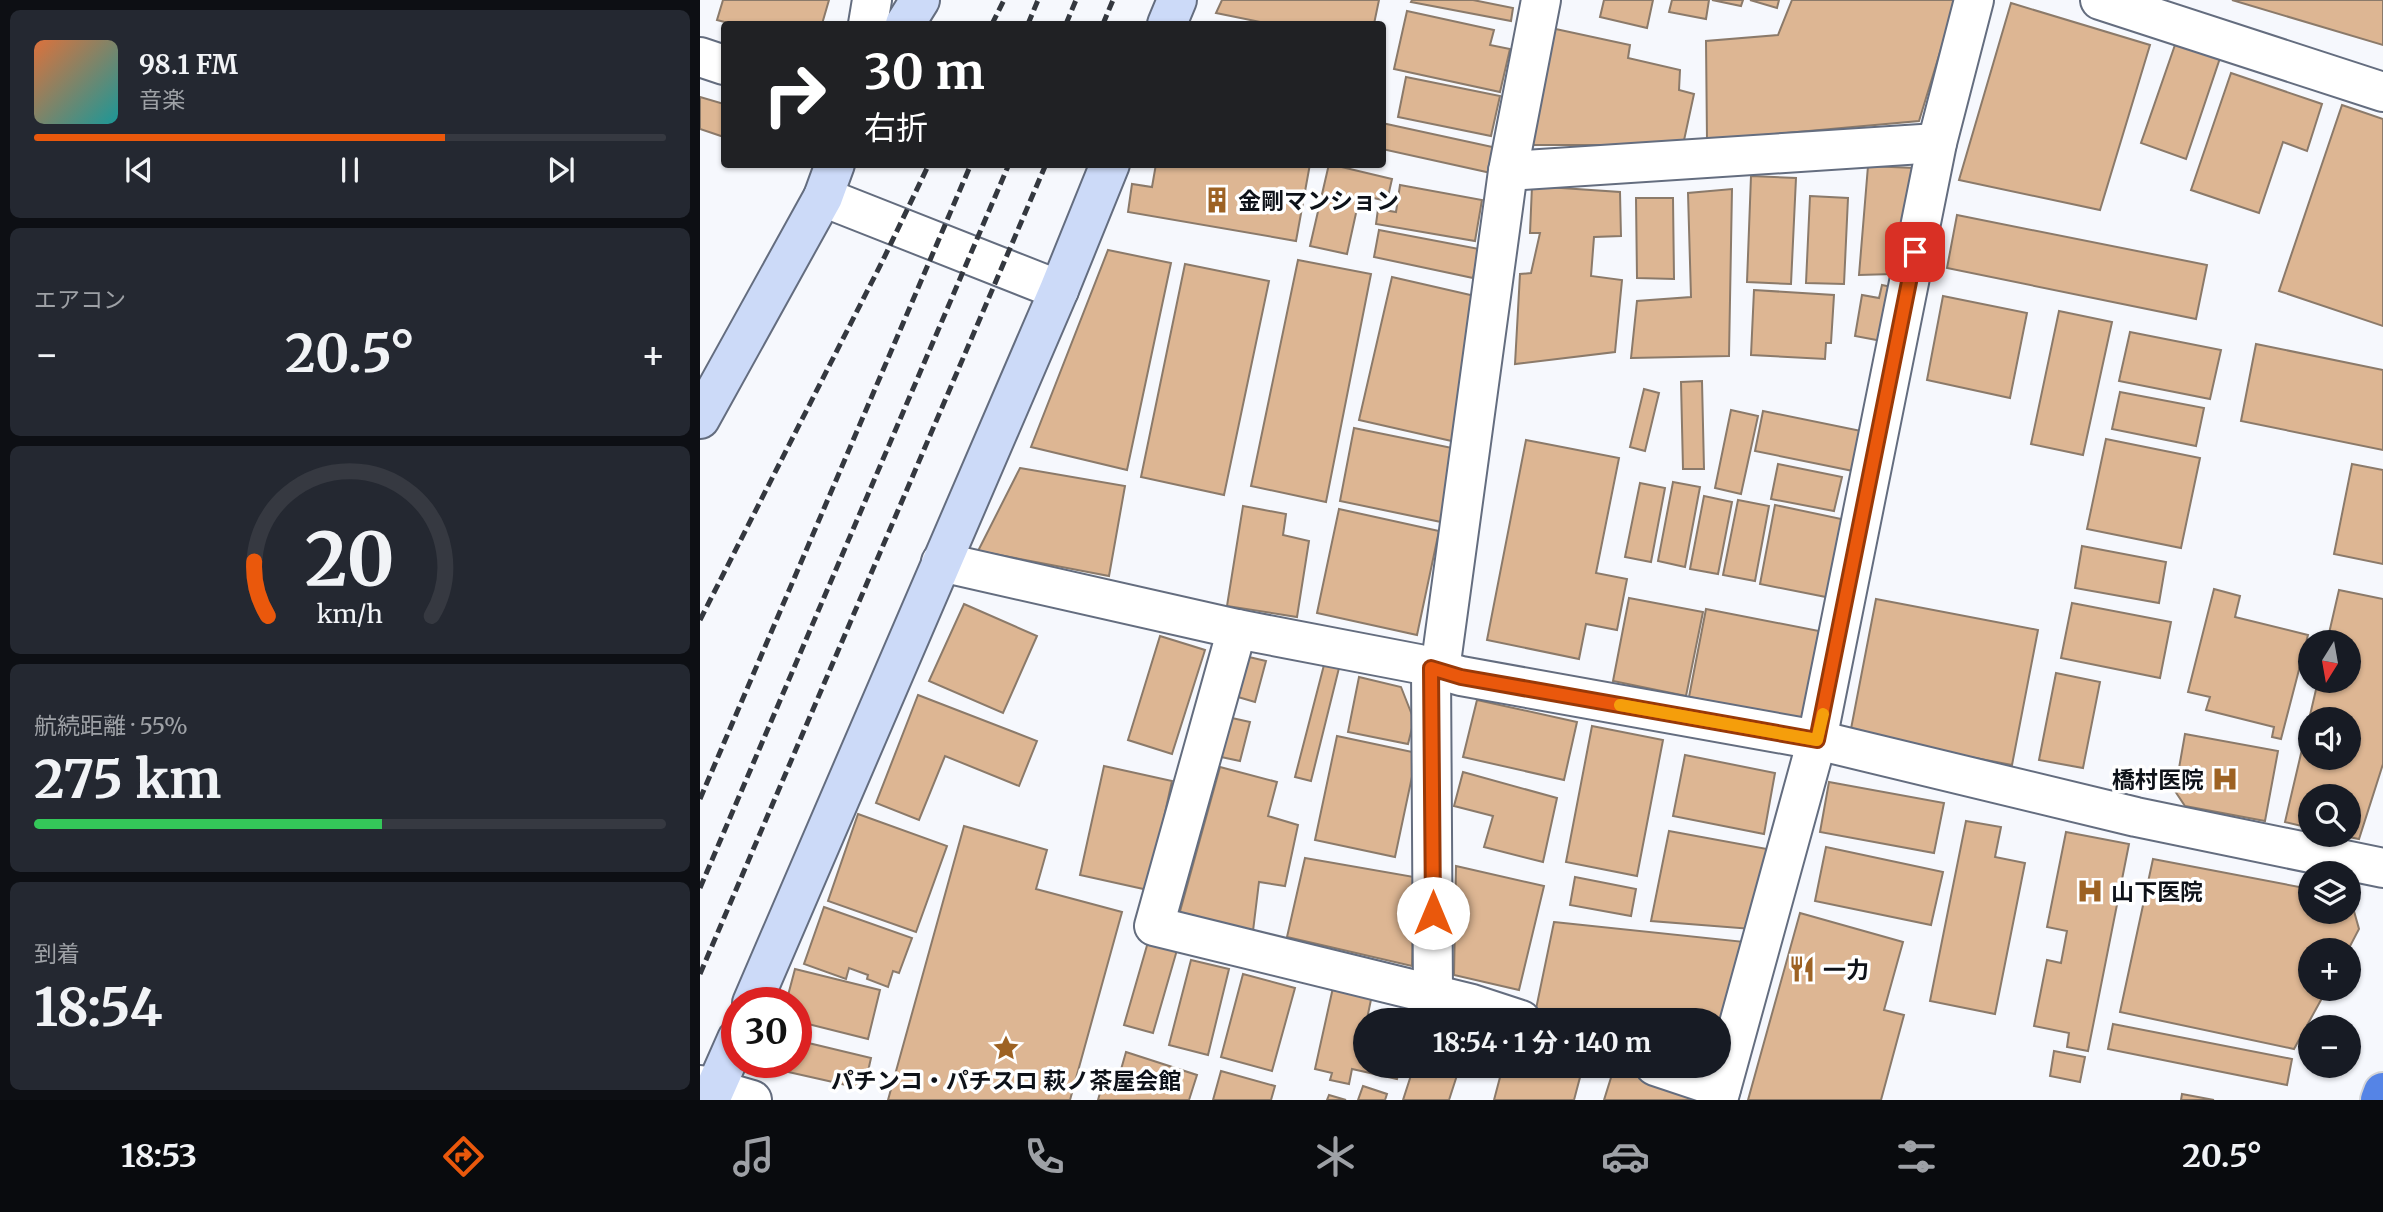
<!DOCTYPE html>
<html lang="ja">
<meta charset="utf-8">
<style>
:root{--surface:#171b24;--page:#242831;--text:#f1f3f6;--muted:#9ea1a6;--line:#363941;--accent:#ea580c}
body{margin:0;font-family:Merriweather,"Noto Sans JP",serif;background:var(--page);color:var(--text);height:100vh;display:flex;flex-direction:column;font-size:26px;white-space:nowrap}
*{box-sizing:border-box;margin:0}
p{font-size:23px;color:var(--muted)}
.icon{flex:none;width:38px;height:38px;fill:none;stroke:currentColor;stroke-width:2;stroke-linecap:round;stroke-linejoin:round}
.map{position:relative;flex:1;overflow:hidden}
.details{display:flex;flex-direction:column;gap:10px;padding:10px;background:#0d0f14;width:700px}
.details>*{flex:none}
.top-card{position:absolute;left:21px;top:21px;width:665px;height:147px;border-radius:7px;box-shadow:0 2px 5px #0004;background:#202124;color:#fff;overflow:hidden}
.needle{width:46px;rotate:191deg}
.fabs{position:absolute;left:1598px;top:630px;display:grid;gap:14px}
.fabs a{display:grid;place-items:center;width:63px;height:63px;border-radius:50%;background:var(--surface);box-shadow:0 2px 5px #0004;font-size:35px}
.speed{position:absolute;left:21px;top:987px;display:flex;gap:14px;font-size:35px;font-weight:700;text-align:center}
.speed>*{display:grid;place-content:center;width:91px;height:91px;border-radius:50%;background:var(--surface);box-shadow:0 2px 5px #0004;line-height:1}
.speed .limit{border:10px solid #d22;background:#fff;color:#111}
.pin{position:absolute;display:grid;place-items:center;width:60px;height:60px;color:#fff;margin:-30px;border-radius:14px;box-shadow:0 4px 10px #0006}
.me{position:absolute;width:77px;margin:-38px;rotate:0deg;stroke-linejoin:round;filter:drop-shadow(0 0 5px #0008)}
.turn{display:flex;align-items:center;gap:24px;height:147px;padding:0 28px;font-size:32px}
.turn .icon{width:91px;height:91px;stroke-width:2.5}
.turn b{display:block;font-size:49px;line-height:60px}
.big{font-size:52px;font-weight:700;line-height:1.1}
.details .widget{flex:1;display:flex;flex-direction:column;justify-content:center;gap:10px;min-width:0;padding:0 24px;border-radius:10px;background:var(--page)}
.details .dial{align-items:center;gap:0}
.dial svg{height:182px;overflow:visible;fill:none;stroke:var(--line);stroke-width:7;stroke-linecap:round;text-anchor:middle}
.dial text{fill:var(--text);stroke:none}
.song{display:flex;align-items:center;gap:21px}
.cover{width:84px;height:84px;border-radius:10px;background:linear-gradient(135deg,hsl(20 70% 55%),hsl(180 70% 35%))}
.played{height:7px;border-radius:4px;background:linear-gradient(90deg,var(--accent) 65%,var(--line) 65%)}
.keys{display:flex;justify-content:space-around;direction:ltr}
.heat{display:flex;justify-content:space-between;align-items:center;font-size:38px;direction:ltr}
.charge{height:10px;border-radius:5px;background:linear-gradient(90deg,#34c759 55%,var(--line) 0)}
.trip{position:absolute;left:653px;top:1008px;width:378px;height:70px;border-radius:35px;background:var(--surface);box-shadow:0 2px 5px #0004;font-weight:700;line-height:70px;text-align:center}
.tab-bar{display:flex;height:112px;justify-content:space-around;align-items:center;background:#090b0e;color:var(--muted)}
.tab-bar .icon{width:49px;height:49px}
.tab-bar .active{color:var(--accent)}
.tab-bar b{font-size:32px;color:var(--text)}
main{display:flex;flex:1;min-height:0}
.map>svg:first-child{display:block}
</style>
<main>
<section class="details">
<div class="widget">
<div class="song"><i class="cover"></i><div><b>98.1 FM</b><p>音楽</p></div></div>
<div class="played"></div>
<div class="keys"><svg class="icon" aria-label="previous" viewBox="0 0 24 24"><path d="M18 5L8 12l10 7zM5 5v14"/></svg><svg class="icon" aria-label="pause" viewBox="0 0 24 24"><path d="M8 5v14M16 5v14"/></svg><svg class="icon" aria-label="next" viewBox="0 0 24 24"><path d="M6 5l10 7-10 7zM19 5v14"/></svg></div>
</div>
<div class="widget"><p>エアコン</p>
<div class="heat"><a>−</a><b class="big">20.5°</b><a>+</a></div>
</div>
<div class="widget dial"><svg viewBox="0 0 100 80">
<path d="M14 69A42 42 0 1 1 86 69"/>
<path d="M14 69A42 42 0 0 1 8 45" stroke="#ea580c"/>
<text x="50" y="56" font-size="32" font-weight="700">20</text>
<text x="50" y="72" font-size="11">km/h</text>
</svg></div>
<div class="widget"><p>航続距離 · 55%</p><b class="big">275 km</b><div class="charge"></div></div>
<div class="widget"><p>到着</p><b class="big">18:54</b></div>
</section>
<div class="map">
<svg width="1683" height="1100" viewBox="0 0 1683 1100">
<rect width="100%" height="100%" fill="#f6f8fd"/>
<!-- building -->
<g fill="#ddb693" stroke="#8b7a6a" stroke-width="2" fill-rule="evenodd">
<path d="M 23,0 L 129,0 L 122,24 L 32,24 L 17,20 Z"/>
<path d="M 522,0 L 679,0 L 674,24 L 570,24 L 516,13 Z"/>
<path d="M 712,0 L 773,0 L 813,8 L 811,21 L 711,2 Z"/>
<path d="M 904,0 L 953,0 L 947,28 L 900,17 Z"/>
<path d="M 972,0 L 1009,0 L 1006,19 L 969,12 Z"/>
<path d="M 1012,0 L 1043,0 L 1041,6 Z"/>
<path d="M 1050,0 L 1079,0 L 1077,8 Z"/>
<path d="M 1092,0 L 1256,0 L 1219,121 L 1007,140 L 1006,41 L 1078,35 Z"/>
<path d="M 1532,0 L 1683,0 L 1683,45 Z"/>
<path d="M 1311,3 L 1450,45 L 1400,210 L 1259,180 Z"/>
<path d="M 707,11 L 794,30 L 790,45 L 810,49 L 800,92 L 694,69 Z"/>
<path d="M 851,28 L 930,45 L 928,58 L 980,70 L 979,90 L 994,94 L 983,145 L 830,145 Z"/>
<path d="M 1476,42 L 1520,58 L 1486,159 L 1441,143 Z"/>
<path d="M 1531,73 L 1622,104 L 1607,151 L 1583,142 L 1559,213 L 1491,190 Z"/>
<path d="M 706,77 L 800,96 L 791,136 L 698,117 Z"/>
<path d="M 0,97 L 24,104 L 24,137 L 0,129 Z"/>
<path d="M 1642,105 L 1683,119 L 1683,326 L 1579,291 Z"/>
<path d="M 682,123 L 797,148 L 791,173 L 682,149 Z"/>
<path d="M 456,164 L 610,164 L 596,241 L 428,212 L 432,184 L 452,187 Z"/>
<path d="M 629,164 L 692,179 L 687,201 L 660,195 L 647,254 L 610,246 Z"/>
<path d="M 1168,166 L 1215,168 L 1193,274 L 1159,275 Z"/>
<path d="M 1051,176 L 1096,178 L 1091,284 L 1047,282 Z"/>
<path d="M 700,185 L 782,200 L 775,241 L 676,224 L 678,209 L 696,212 Z"/>
<path d="M 832,186 L 920,192 L 921,236 L 894,237 L 891,276 L 922,280 L 915,352 L 815,364 L 820,274 L 831,273 L 840,233 L 830,233 Z"/>
<path d="M 1032,189 L 1029,356 L 931,358 L 937,301 L 991,297 L 988,193 Z"/>
<path d="M 1110,196 L 1148,198 L 1144,284 L 1106,283 Z"/>
<path d="M 936,198 L 973,198 L 974,279 L 937,278 Z"/>
<path d="M 1257,215 L 1507,265 L 1496,319 L 1247,268 Z"/>
<path d="M 679,230 L 779,249 L 773,278 L 674,257 Z"/>
<path d="M 408,250 L 471,263 L 427,470 L 331,447 Z"/>
<path d="M 598,260 L 671,274 L 626,502 L 551,486 Z"/>
<path d="M 485,264 L 569,281 L 524,495 L 441,477 Z"/>
<path d="M 692,277 L 788,299 L 756,442 L 659,420 Z"/>
<path d="M 1182,285 L 1192,287 L 1182,341 L 1155,336 L 1162,295 L 1179,298 Z"/>
<path d="M 1054,290 L 1134,295 L 1131,343 L 1126,343 L 1125,359 L 1051,355 Z"/>
<path d="M 1243,296 L 1327,313 L 1310,398 L 1227,380 Z"/>
<path d="M 1359,311 L 1412,322 L 1383,455 L 1331,444 Z"/>
<path d="M 1430,332 L 1521,350 L 1510,399 L 1419,381 Z"/>
<path d="M 1556,344 L 1683,370 L 1683,450 L 1541,421 Z"/>
<path d="M 1002,381 L 1004,469 L 983,469 L 981,382 Z"/>
<path d="M 944,389 L 959,393 L 945,451 L 930,447 Z"/>
<path d="M 1420,392 L 1504,408 L 1496,446 L 1412,429 Z"/>
<path d="M 1031,410 L 1058,416 L 1041,494 L 1015,488 Z"/>
<path d="M 1063,411 L 1166,432 L 1158,472 L 1055,451 Z"/>
<path d="M 654,428 L 757,449 L 741,522 L 640,501 Z"/>
<path d="M 1406,439 L 1500,458 L 1481,548 L 1387,529 Z"/>
<path d="M 826,440 L 919,458 L 896,573 L 927,579 L 917,630 L 886,624 L 879,659 L 787,640 Z"/>
<path d="M 1078,464 L 1142,477 L 1134,511 L 1071,499 Z"/>
<path d="M 1652,464 L 1683,470 L 1683,564 L 1634,554 Z"/>
<path d="M 320,468 L 425,486 L 409,576 L 278,551 Z"/>
<path d="M 973,482 L 1000,487 L 985,567 L 958,561 Z"/>
<path d="M 940,483 L 965,488 L 951,562 L 925,557 Z"/>
<path d="M 1004,496 L 1032,502 L 1018,574 L 990,569 Z"/>
<path d="M 1038,500 L 1069,506 L 1055,581 L 1023,575 Z"/>
<path d="M 1075,505 L 1146,520 L 1131,598 L 1060,584 Z"/>
<path d="M 543,506 L 586,514 L 583,535 L 609,541 L 597,617 L 527,606 Z"/>
<path d="M 639,509 L 739,531 L 717,635 L 617,613 Z"/>
<path d="M 1382,546 L 1466,562 L 1459,603 L 1375,588 Z"/>
<path d="M 1514,589 L 1540,596 L 1535,617 L 1608,635 L 1581,739 L 1572,737 L 1574,727 L 1506,710 L 1510,697 L 1488,692 Z"/>
<path d="M 1639,590 L 1683,599 L 1683,764 L 1659,839 L 1639,835 L 1648,835 L 1648,796 L 1610,796 L 1610,828 L 1585,822 L 1618,681 L 1648,681 L 1648,642 L 1627,642 ZM 1610,719 L 1648,719 L 1648,758 L 1610,758 Z"/>
<path d="M 929,598 L 1003,612 L 986,696 L 913,681 Z"/>
<path d="M 1176,599 L 1338,630 L 1312,765 L 1150,734 Z"/>
<path d="M 1372,603 L 1471,622 L 1460,678 L 1361,658 Z"/>
<path d="M 264,604 L 337,636 L 303,713 L 229,681 Z"/>
<path d="M 1006,609 L 1119,631 L 1102,719 L 989,697 Z"/>
<path d="M 460,636 L 505,650 L 472,754 L 428,740 Z"/>
<path d="M 549,657 L 566,661 L 555,702 L 538,697 Z"/>
<path d="M 624,665 L 639,668 L 611,781 L 595,777 Z"/>
<path d="M 1356,673 L 1400,682 L 1383,768 L 1339,760 Z"/>
<path d="M 659,677 L 701,687 L 714,720 L 708,744 L 648,732 Z"/>
<path d="M 218,695 L 337,741 L 319,786 L 245,756 L 219,820 L 176,803 Z"/>
<path d="M 777,700 L 877,722 L 864,780 L 763,757 Z"/>
<path d="M 532,718 L 550,722 L 540,761 L 521,757 Z"/>
<path d="M 892,726 L 963,740 L 937,876 L 866,862 Z"/>
<path d="M 1485,734 L 1578,751 L 1565,821 L 1485,806 L 1475,791 Z"/>
<path d="M 637,736 L 717,753 L 695,857 L 615,840 Z"/>
<path d="M 985,755 L 1075,773 L 1064,834 L 973,816 Z"/>
<path d="M 404,766 L 472,781 L 448,890 L 380,875 Z"/>
<path d="M 520,767 L 577,782 L 568,816 L 598,825 L 585,886 L 559,882 L 553,931 L 479,915 Z"/>
<path d="M 763,772 L 857,798 L 843,862 L 784,847 L 793,816 L 754,806 Z"/>
<path d="M 1129,782 L 1244,803 L 1234,853 L 1120,832 Z"/>
<path d="M 158,814 L 247,846 L 216,932 L 128,901 Z"/>
<path d="M 1266,821 L 1301,827 L 1295,857 L 1325,863 L 1295,1014 L 1230,1001 Z"/>
<path d="M 264,826 L 347,850 L 336,889 L 422,912 L 370,1100 L 188,1100 Z"/>
<path d="M 969,831 L 1067,849 L 1052,929 L 951,921 Z"/>
<path d="M 1366,832 L 1429,844 L 1388,1051 L 1367,1047 L 1369,1033 L 1334,1026 L 1347,960 L 1361,963 L 1367,931 L 1347,927 Z"/>
<path d="M 1126,847 L 1243,872 L 1231,925 L 1115,901 Z"/>
<path d="M 605,858 L 714,877 L 712,966 L 587,937 Z"/>
<path d="M 1453,859 L 1610,889 L 1610,912 L 1648,912 L 1650,897 L 1659,929 L 1648,950 L 1610,950 L 1610,989 L 1627,989 L 1594,1049 L 1420,1012 Z"/>
<path d="M 756,866 L 844,886 L 819,990 L 754,975 Z"/>
<path d="M 875,877 L 936,889 L 931,916 L 870,905 Z"/>
<path d="M 124,907 L 212,938 L 199,973 L 193,971 L 188,987 L 167,979 L 168,975 L 149,968 L 146,979 L 104,964 Z"/>
<path d="M 1100,913 L 1203,942 L 1184,1010 L 1204,1015 L 1181,1100 L 1048,1100 Z"/>
<path d="M 854,922 L 1045,942 L 1018,1028 L 1018,1020 L 870,1020 L 836,1009 Z"/>
<path d="M 448,942 L 477,950 L 453,1033 L 424,1025 Z"/>
<path d="M 491,960 L 529,969 L 508,1055 L 469,1045 Z"/>
<path d="M 95,969 L 180,990 L 168,1039 L 96,1021 L 96,1003 L 86,1003 Z"/>
<path d="M 543,974 L 595,988 L 572,1071 L 521,1057 Z"/>
<path d="M 634,983 L 673,990 L 663,1038 L 665,1038 L 665,1066 L 700,1066 L 697,1079 L 652,1069 L 649,1084 L 630,1080 L 632,1073 L 615,1069 Z"/>
<path d="M 732,1009 L 766,1020 L 728,1020 Z"/>
<path d="M 1413,1024 L 1592,1059 L 1587,1085 L 1408,1049 Z"/>
<path d="M 96,1040 L 171,1058 L 164,1089 L 66,1067 L 67,1062 L 96,1062 Z"/>
<path d="M 1354,1051 L 1385,1057 L 1380,1082 L 1350,1076 Z"/>
<path d="M 426,1052 L 497,1075 L 489,1100 L 398,1100 L 407,1068 L 420,1073 Z"/>
<path d="M 714,1066 L 760,1066 L 749,1100 L 703,1100 Z"/>
<path d="M 803,1066 L 883,1066 L 874,1100 L 794,1100 Z"/>
<path d="M 914,1068 L 998,1095 L 997,1100 L 904,1100 Z"/>
<path d="M 521,1071 L 575,1086 L 571,1100 L 513,1100 Z"/>
<path d="M 663,1086 L 687,1094 L 685,1100 L 658,1100 Z"/>
<path d="M 1482,1094 L 1514,1100 L 1481,1100 Z"/>
<path d="M 629,1095 L 646,1100 L 627,1100 Z"/>
</g>
<g fill="none" stroke-linecap="round" stroke-linejoin="round">
<!-- street casing -->
<g stroke="#646d7f" stroke-width="42">
<g id="street">
<path d="M 1400,0 L 1683,92"/>
<path d="M 168,24 L 172,0"/>
<path d="M 0,57 L 24,65"/>
<path d="M 808,171 L 1237,143"/>
<path d="M 123,197 L 359,290"/>
<path d="M 241,562 L 537,629 L 719,664 L 761,676 L 1117,740 L 1436,817 L 1683,868"/>
<path d="M 537,629 L 454,926 L 772,1004 L 821,1020"/>
<path d="M 731,668 L 733,994"/>
<path d="M 740,670 L 808,171 L 841,0"/>
<path d="M 955,1066 L 1021,1088"/>
<path d="M 0,1085 L 52,1100"/>
<path d="M 1018,1100 L 1117,740 L 1237,143 L 1274,0"/>
</g>
</g>
<!-- secondary casing -->
<g stroke="#646d7f" stroke-width="42">
<g id="secondary">
<path d="M 205,24 L 220,0"/>
<path d="M 467,24 L 477,0"/>
<path d="M 0,419 L 123,197 L 135,164"/>
<path d="M 52,1003 L 359,290 L 410,164"/>
<path d="M 10,1100 L 37,1039"/>
</g>
</g>
<!-- highway casing -->
<g stroke="#d4d4d6" stroke-width="42">
<path id="highway" d="M 1680,1100 L 1683,1092"/>
</g>
<!-- street -->
<use href="#street" stroke="#fff" stroke-width="38"/>
<!-- secondary -->
<use href="#secondary" stroke="#ccdaf8" stroke-width="38"/>
<!-- highway -->
<use href="#highway" stroke="#5584e6" stroke-width="38"/>
<!-- rail -->
<g stroke="#34383f" stroke-width="5" stroke-dasharray="10 5" stroke-linecap="butt">
<path d="M 292,24 L 304,0"/>
<path d="M 328,24 L 338,0"/>
<path d="M 366,24 L 376,0"/>
<path d="M 403,24 L 413,0"/>
<path d="M 0,620 L 184,258 L 229,164"/>
<path d="M 0,799 L 271,164"/>
<path d="M 0,888 L 309,164"/>
<path d="M 0,974 L 346,164"/>
</g>
</g>
<g fill="none" stroke-linecap="round" stroke-linejoin="round">
<!-- route casing -->
<g stroke="#983908" stroke-width="18">
<path id="route" d="M 733,913 L 731,668 L 761,677 L 1117,740 L 1215,252"/>
</g>
<!-- route -->
<use href="#route" stroke="#ea580c" stroke-width="12"/>
<!-- slow -->
<path stroke="#f59e0b" stroke-width="12" d="M 920,705 L 1117,740 L 1123,714"/>
</g>
<!-- icons -->
<defs>
<g id="building-bare" transform="scale(2.1)"><path d="M-4-6H4V6H1V3H-1V6H-4ZM-2.5-4.3h1.7v1.8h-1.7ZM.8-4.3h1.7v1.8H.8ZM-2.5-1h1.7V.8h-1.7ZM.8-1h1.7V.8H.8Z" fill="#9d6223" stroke="#fff" stroke-width="2.5" paint-order="stroke"/></g>
<g id="hospital-bare" transform="scale(2.1)"><path d="M-5-5h3v3.5h4V-5h3V5h-3V1.5h-4V5h-3Z" fill="#9d6223" stroke="#fff" stroke-width="2.5" paint-order="stroke"/></g>
<g id="restaurant-bare" transform="scale(2.1)"><path d="M-5-6h1v4h1v-4h1v4h1v-4h1v5L-1.5 .5V6h-2V.5L-5-1ZM5-6V6H3V1.5H1.5Q1.5-4 5-6Z" fill="#9d6223" stroke="#fff" stroke-width="2.5" paint-order="stroke"/></g>
<g id="sight-bare" transform="scale(2.1)"><path d="M0-6L1.8-2.2L6-1.7L2.9 1.2L3.7 5.4L0 3.3L-3.7 5.4L-2.9 1.2L-6-1.7L-1.8-2.2Z" fill="#9d6223" stroke="#fff" stroke-width="2.5" paint-order="stroke"/></g>
</defs>
<g fill-rule="evenodd">
<use href="#building-bare" x="517" y="200"/>
<use href="#hospital-bare" x="1525" y="779"/>
<use href="#hospital-bare" x="1390" y="891"/>
<use href="#restaurant-bare" x="1102" y="969"/>
<use href="#sight-bare" x="306" y="1048"/>
</g>
<g text-anchor="middle" dominant-baseline="central" stroke-width="7" stroke-linejoin="round" paint-order="stroke">
<!-- poi labels -->
<g font-size="23" font-weight="bold" fill="#0e1219" stroke="#fff" text-anchor="start">
<text x="538" y="200">金剛マンション</text>
<text x="1504" y="779" text-anchor="end">橋村医院</text>
<text x="1411" y="891">山下医院</text>
<text x="1123" y="969">一力</text>
<text x="306" y="1080" text-anchor="middle">パチンコ・パチスロ 萩ノ茶屋会館</text>
</g>
</g>
</svg>
<div class="fabs">
<a><svg class="needle" viewBox="-14 -14 28 28"><path d="M0-13l5 13h-10z" fill="#e53935"/><path d="M0 13l5-13h-10z" fill="#9ea1a6"/></svg></a>
<a><svg class="icon" aria-label="sound" viewBox="0 0 24 24"><path d="M4 9h4l5-4v14l-5-4H4zM17 9q2 3 0 6"/></svg></a>
<a><svg class="icon" aria-label="search" viewBox="0 0 24 24"><circle cx="10" cy="10" r="6"/><path d="M15 15l6 6"/></svg></a>
<a><svg class="icon" aria-label="layers" viewBox="0 0 24 24"><path d="M12 4l9 5-9 5-9-5zM3 14l9 5 9-5"/></svg></a>
<a>+</a>
<a>−</a>
</div>
<div class="speed"><div class="limit">30</div></div>
<div class="pin" style="left:1215px;top:252px;background:#d93025"><svg class="icon" aria-label="arrive" viewBox="0 0 24 24"><path d="M6 21V4h12l-3 4 3 4H6"/></svg></div>
<svg class="me" style="left:733px;top:913px" viewBox="-20 -20 40 40"><circle r="19" fill="#fff"/><path d="M0-13L10 11 0 6-10 11z" fill="#ea580c"/></svg>
<div class="trip">18:54 · 1 分 · 140 m</div>
<div class="top-card">
<div class="turn"><svg class="icon" aria-label="right" viewBox="0 0 24 24"><path d="M7 20v-9h11M14 6l5 5-5 5"/></svg><div><b>30 m</b>右折</div></div>
</div>
</div>
</main>
<nav class="tab-bar">
<b>18:53</b>
<svg class="icon active" aria-label="directions" viewBox="0 0 24 24"><path d="M12 3l9 9-9 9-9-9zM9 14v-3h6M13 9l2 2-2 2"/></svg>
<svg class="icon" aria-label="music" viewBox="0 0 24 24"><path d="M9 18V5l10-2v13"/><circle cx="6" cy="18" r="3"/><circle cx="16" cy="16" r="3"/></svg>
<svg class="icon" aria-label="phone" viewBox="0 0 24 24"><path d="M5 4h4l2 5-3 2q2 4 5 5l2-3 5 2v4C11 20 4 13 5 4z"/></svg>
<svg class="icon" aria-label="climate" viewBox="0 0 24 24"><path d="M12 3v18M4 7l16 10M4 17L20 7"/></svg>
<svg class="icon" aria-label="car" viewBox="0 0 24 24"><path d="M5 17H2v-5l4-1 3-4h7l3 4 3 1v5h-3M9 17h6M6 11h13"/><circle cx="7" cy="17" r="2"/><circle cx="17" cy="17" r="2"/></svg>
<svg class="icon" aria-label="filters" viewBox="0 0 24 24"><path d="M4 7h16M4 17h16"/><circle cx="9" cy="7" r="2"/><circle cx="15" cy="17" r="2"/></svg>
<b>20.5°</b>
</nav>
